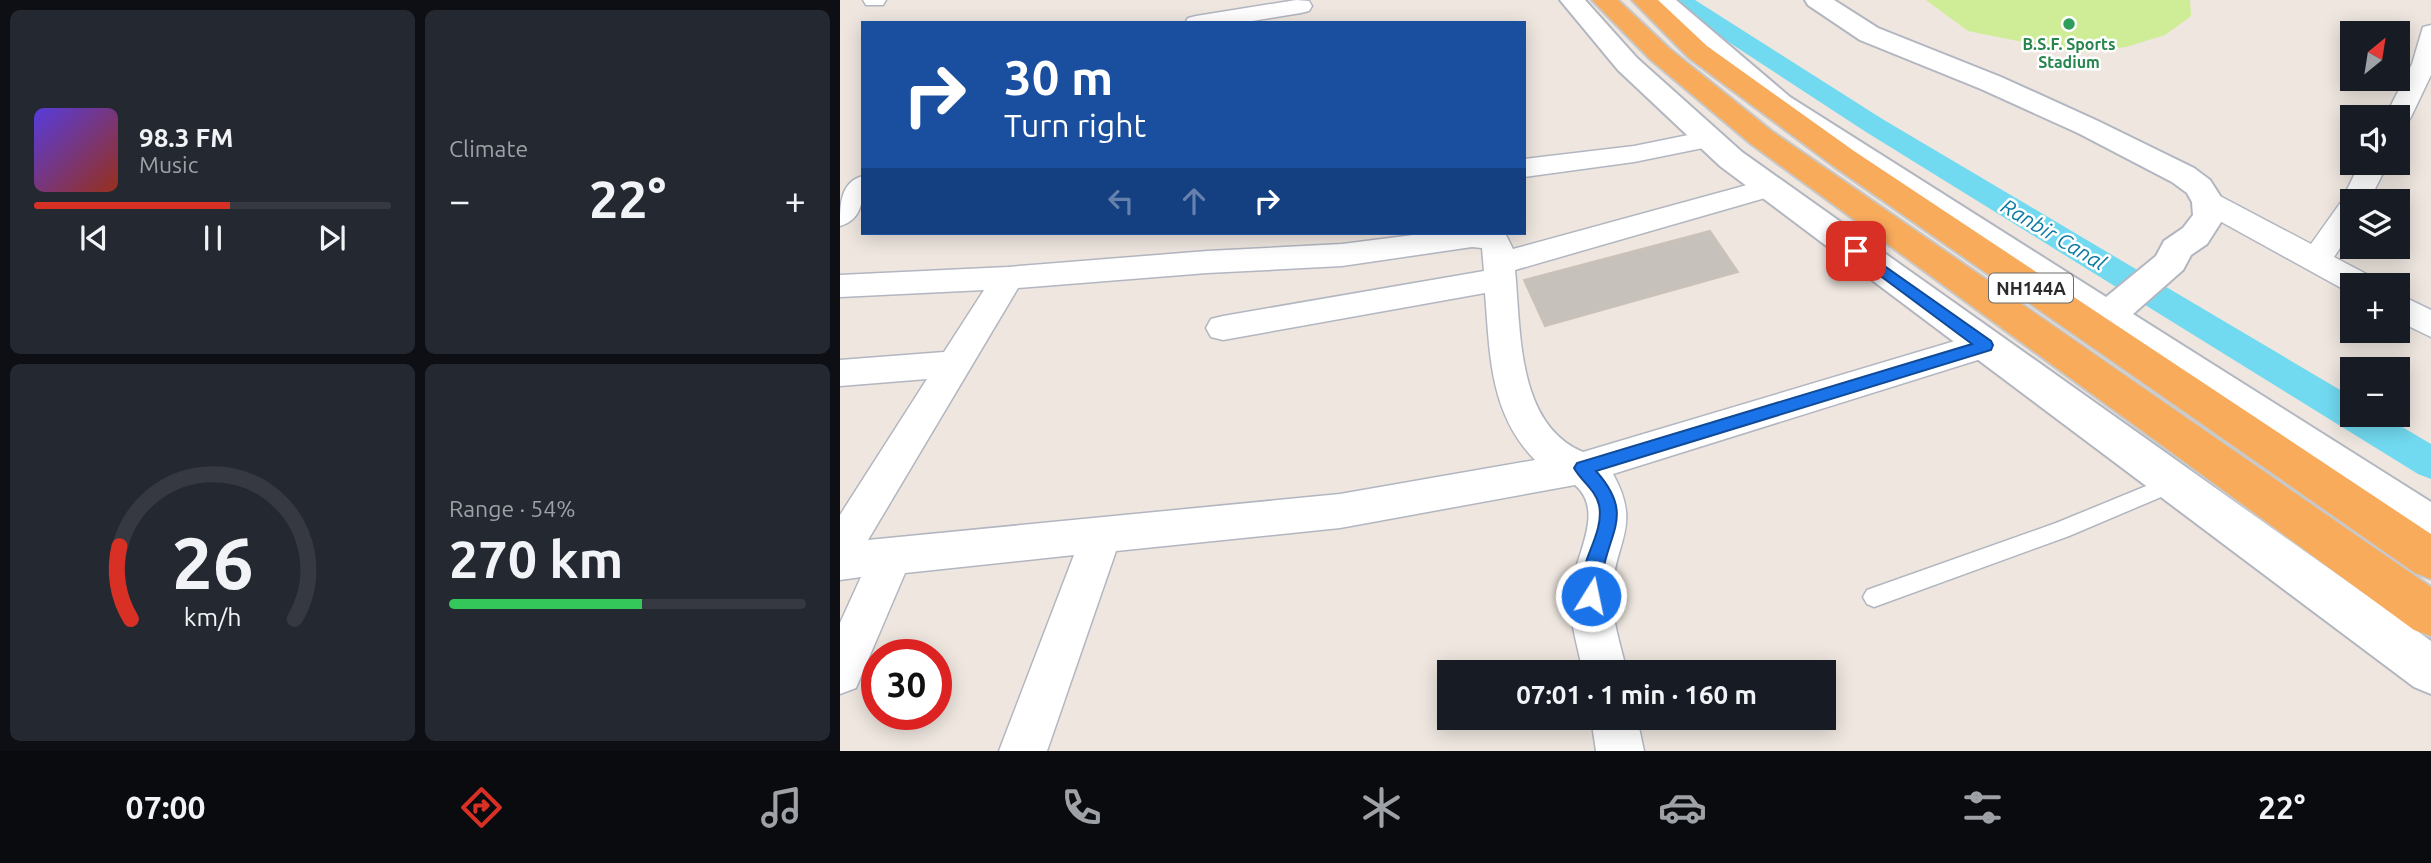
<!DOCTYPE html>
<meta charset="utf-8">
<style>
:root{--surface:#171b24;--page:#242831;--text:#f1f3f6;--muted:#9ea1a6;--line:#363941;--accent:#d93025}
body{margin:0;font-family:Ubuntu,sans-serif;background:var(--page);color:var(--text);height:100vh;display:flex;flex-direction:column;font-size:26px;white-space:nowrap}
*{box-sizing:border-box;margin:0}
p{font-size:23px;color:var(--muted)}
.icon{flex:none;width:38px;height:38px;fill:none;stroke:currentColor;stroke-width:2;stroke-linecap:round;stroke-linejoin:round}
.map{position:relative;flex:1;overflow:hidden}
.sheet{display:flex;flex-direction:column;gap:10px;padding:10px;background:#0d0f14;width:840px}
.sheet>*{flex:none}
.top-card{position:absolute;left:21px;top:21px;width:665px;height:214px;border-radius:0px;box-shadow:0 4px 18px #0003;background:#1a4fa0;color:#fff;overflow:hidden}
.needle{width:46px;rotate:30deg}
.controls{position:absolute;left:1500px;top:21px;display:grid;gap:14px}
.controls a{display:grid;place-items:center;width:70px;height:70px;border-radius:0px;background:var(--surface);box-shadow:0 4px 18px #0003;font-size:35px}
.speed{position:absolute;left:21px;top:639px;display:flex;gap:14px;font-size:35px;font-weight:700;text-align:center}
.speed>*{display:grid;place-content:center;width:91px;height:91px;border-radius:50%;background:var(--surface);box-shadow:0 4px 18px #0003;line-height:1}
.speed .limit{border:10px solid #d22;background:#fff;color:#111}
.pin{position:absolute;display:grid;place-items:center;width:60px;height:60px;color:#fff;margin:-30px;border-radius:14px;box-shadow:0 4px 10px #0006}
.me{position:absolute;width:77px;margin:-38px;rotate:10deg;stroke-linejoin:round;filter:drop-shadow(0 0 5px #0008)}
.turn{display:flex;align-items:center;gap:24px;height:147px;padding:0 28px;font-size:32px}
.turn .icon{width:91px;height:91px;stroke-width:2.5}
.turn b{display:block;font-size:49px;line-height:60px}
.lanes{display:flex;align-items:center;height:66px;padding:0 28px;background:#0003;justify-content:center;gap:35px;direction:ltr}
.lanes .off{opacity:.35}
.big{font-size:52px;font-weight:600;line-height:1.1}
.sheet .card{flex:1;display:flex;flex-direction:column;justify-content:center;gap:10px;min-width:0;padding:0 24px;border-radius:10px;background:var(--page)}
.sheet .dial{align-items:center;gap:0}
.dial svg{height:182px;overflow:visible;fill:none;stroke:var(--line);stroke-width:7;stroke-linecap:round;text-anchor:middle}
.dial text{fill:var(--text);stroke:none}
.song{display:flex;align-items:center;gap:21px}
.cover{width:84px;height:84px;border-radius:10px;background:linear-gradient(135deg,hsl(250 70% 55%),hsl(10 70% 35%))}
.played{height:7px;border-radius:4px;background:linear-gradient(90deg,var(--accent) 55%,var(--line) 55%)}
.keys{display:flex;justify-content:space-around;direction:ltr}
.heat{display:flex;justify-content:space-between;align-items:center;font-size:38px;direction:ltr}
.charge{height:10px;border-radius:5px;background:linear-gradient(90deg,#34c759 54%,var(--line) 0)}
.sheet .tiles{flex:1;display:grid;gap:10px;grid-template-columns:repeat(2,1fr)}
.trip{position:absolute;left:597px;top:660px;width:399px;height:70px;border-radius:0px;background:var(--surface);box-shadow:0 4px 18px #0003;font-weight:600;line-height:70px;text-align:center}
.tabs{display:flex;height:112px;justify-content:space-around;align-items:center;background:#090b0e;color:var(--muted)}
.tabs .icon{width:49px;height:49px}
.tabs .current{color:var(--accent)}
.tabs b{font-size:32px;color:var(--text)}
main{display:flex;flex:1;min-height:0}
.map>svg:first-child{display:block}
</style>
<main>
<section class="sheet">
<div class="tiles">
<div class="card">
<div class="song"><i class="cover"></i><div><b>98.3 FM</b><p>Music</p></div></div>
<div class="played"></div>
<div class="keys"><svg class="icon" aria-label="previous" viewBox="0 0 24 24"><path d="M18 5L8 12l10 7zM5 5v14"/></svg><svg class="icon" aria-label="pause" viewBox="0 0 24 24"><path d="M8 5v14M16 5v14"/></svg><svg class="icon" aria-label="next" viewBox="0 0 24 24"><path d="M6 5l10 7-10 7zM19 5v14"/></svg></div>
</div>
<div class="card"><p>Climate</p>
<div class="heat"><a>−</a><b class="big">22°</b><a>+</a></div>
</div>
<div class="card dial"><svg viewBox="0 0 100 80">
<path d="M14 69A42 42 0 1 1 86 69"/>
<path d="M14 69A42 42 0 0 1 9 37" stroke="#d93025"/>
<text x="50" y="56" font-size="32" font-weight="700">26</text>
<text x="50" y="72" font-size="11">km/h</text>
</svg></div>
<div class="card"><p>Range · 54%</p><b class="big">270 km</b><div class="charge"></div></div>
</div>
</section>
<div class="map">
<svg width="1591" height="751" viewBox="0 0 1591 751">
<rect width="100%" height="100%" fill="#eee6df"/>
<!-- pitch -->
<path fill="#cfec96" d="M 1086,0 L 1350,0 L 1351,16 L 1325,35 L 1286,47 L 1237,53 L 1128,31 Z"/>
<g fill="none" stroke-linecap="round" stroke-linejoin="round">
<!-- canal -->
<path fill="#71daf1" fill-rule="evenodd" d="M 829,0 L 855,0 L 1044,120 L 1512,397 L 1512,415 L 1542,415 L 1591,444 L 1591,479 L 1578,474 L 1026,132 L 832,5 Z"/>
</g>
<!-- building -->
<path fill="#c6c1ba" stroke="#cac2b8" stroke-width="2" d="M 870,231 L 898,272 L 705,326 L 684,280 Z"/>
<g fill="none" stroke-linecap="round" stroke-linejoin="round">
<!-- service casing -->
<g stroke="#b2b6c0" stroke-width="3">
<path id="service" d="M 1333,475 L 1340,477 L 1343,483 L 1340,489 L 1229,536 L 1034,607 L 1027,604 L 1023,597 L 1027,590 L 1216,523 Z"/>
</g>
<!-- minor casing -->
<g stroke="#b2b6c0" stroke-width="3">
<g id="minor">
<path d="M 23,0 L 46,0 L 43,5 L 26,5 Z"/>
<path d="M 456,0 L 469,1 L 472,6 L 469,11 L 461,13 L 400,23 L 345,23 L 348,18 L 356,16 Z"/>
<path d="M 1591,25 L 1591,75 L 1571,117 L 1567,123 L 1558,125 L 1558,117 L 1545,117 L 1572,64 L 1583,27 Z"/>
<path d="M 868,131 L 878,133 L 882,139 L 878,145 L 794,162 L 684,177 L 684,159 L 794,146 Z"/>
<path d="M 1520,163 L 1548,163 L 1529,201 L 1512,201 L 1512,230 L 1494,257 L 1532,277 L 1537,285 L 1512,285 L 1512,294 L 1358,209 L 1353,202 L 1358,195 L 1368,193 L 1378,195 L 1471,244 L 1501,202 Z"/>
<path d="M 23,176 C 23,197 24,219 0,226 C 0,205 0,182 23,176 Z"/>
<path d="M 929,179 L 939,182 L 943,188 L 939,194 L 675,270 C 681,330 676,424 743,452 L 1145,332 L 1157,336 L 1162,345 L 1157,354 L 773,474 C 802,526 775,541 772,591 C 771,618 781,646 787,672 L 743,672 C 738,648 730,623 730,597 C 730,563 768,513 735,485 L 500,528 L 276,551 L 207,751 L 159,751 L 234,555 L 65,573 L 16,688 L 0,694 L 0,623 L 21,577 L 0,580 L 0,515 L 87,379 L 0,386 L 0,360 L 104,352 L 144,290 L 0,297 L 0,275 L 168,267 L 367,251 L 502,244 L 589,233 L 665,233 L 673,249 ZM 632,247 L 642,248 L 644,271 L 383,316 L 371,319 L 366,328 L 371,337 L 383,340 L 645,293 C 650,353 649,413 695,460 L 500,494 L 28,540 L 178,288 L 367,273 L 502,266 Z"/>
<path d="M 1558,294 L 1591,310 L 1591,337 L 1558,321 Z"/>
<path d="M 751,718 L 797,718 L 804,751 L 756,751 Z"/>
</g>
</g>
<!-- tertiary casing -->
<g stroke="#b2b6c0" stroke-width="4">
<g id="tertiary">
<path d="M 720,0 L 745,0 L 797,58 L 902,152 L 1591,641 L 1591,694 L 1574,687 L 880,166 L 778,70 Z"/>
<path d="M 809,0 L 836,0 L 950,97 L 1266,297 L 1316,256 L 1324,241 L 1343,228 L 1353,215 L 1352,202 L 1347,193 L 1332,182 L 1238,133 L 1141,89 L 1020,40 L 968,5 L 965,0 L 994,0 L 1038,28 L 1161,77 L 1258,121 L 1354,168 L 1370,180 L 1384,202 L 1385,216 L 1367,244 L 1351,255 L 1343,270 L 1293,314 L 1591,502 L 1591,544 L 1575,539 L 930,109 Z"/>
</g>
</g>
<!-- trunk casing -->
<g stroke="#c8c8c8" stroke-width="4">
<g id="trunk">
<path d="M 752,0 L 778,0 L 830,49 L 933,132 L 1591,587 L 1591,636 L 1574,630 L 911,144 L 811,60 Z"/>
<path d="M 792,0 L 818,0 L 867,46 L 1014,151 L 1591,534 L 1591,579 L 1575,573 L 992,165 L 849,58 Z"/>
</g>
</g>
<!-- service -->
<use href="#service" fill="#fff" fill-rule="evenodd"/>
<!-- minor -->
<use href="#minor" fill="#fff" fill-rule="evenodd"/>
<!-- tertiary -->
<use href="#tertiary" fill="#fff" fill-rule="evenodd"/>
<!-- trunk -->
<use href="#trunk" fill="#f9ab5c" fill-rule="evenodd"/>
</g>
<!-- route -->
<path fill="#1a73e8" stroke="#114b97" stroke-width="2" d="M 1016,246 L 1151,341 L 1153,345 L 1151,350 L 756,471 C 794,514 770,529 762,575 C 760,585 762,594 758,603 L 751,605 L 744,603 C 730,571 766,537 759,505 C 756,490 741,481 734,468 L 737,463 L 1132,344 L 1011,254 L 1009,251 Z"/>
<!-- markers -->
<circle fill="#2e9e5b" stroke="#fff" stroke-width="2.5" cx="1229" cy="24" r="7"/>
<g text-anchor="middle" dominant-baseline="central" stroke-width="5" stroke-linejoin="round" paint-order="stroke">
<!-- far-leisure labels -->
<g font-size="16" font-weight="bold" fill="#27864d" stroke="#fff">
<text x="1229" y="44">B.S.F. Sports<tspan x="1229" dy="18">Stadium</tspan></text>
</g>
<!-- shield labels -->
<rect fill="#fff" stroke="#6b6b6b" stroke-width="2" x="1149" y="273.5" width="84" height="29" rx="5"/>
<g font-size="18" font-weight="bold" fill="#2c2c2c">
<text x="1191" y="288">NH144A</text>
</g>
<!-- water labels -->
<g font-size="21" font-style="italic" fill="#0b7ba2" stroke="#fff">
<text transform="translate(1214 234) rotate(31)">Ranbir Canal</text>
</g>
</g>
</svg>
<div class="controls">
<a><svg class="needle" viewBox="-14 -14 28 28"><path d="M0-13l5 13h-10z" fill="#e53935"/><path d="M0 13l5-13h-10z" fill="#9ea1a6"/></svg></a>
<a><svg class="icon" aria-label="sound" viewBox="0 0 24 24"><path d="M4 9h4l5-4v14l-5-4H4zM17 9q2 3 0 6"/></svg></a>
<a><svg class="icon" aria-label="layers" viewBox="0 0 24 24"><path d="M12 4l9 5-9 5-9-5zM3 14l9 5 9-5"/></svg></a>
<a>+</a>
<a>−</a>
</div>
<div class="speed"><div class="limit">30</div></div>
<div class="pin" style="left:1016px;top:251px;background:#d93025"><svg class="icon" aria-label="arrive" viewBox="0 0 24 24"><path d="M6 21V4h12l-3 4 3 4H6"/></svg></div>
<svg class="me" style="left:751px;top:596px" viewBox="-20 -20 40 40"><circle r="17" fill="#1a73e8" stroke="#fff" stroke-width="3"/><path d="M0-11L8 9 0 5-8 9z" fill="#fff"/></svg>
<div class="trip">07:01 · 1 min · 160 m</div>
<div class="top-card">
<div class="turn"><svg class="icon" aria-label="right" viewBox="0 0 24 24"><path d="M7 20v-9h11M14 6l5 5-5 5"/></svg><div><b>30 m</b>Turn right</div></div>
<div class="lanes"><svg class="icon off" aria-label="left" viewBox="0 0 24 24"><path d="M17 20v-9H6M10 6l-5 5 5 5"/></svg><svg class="icon off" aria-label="ahead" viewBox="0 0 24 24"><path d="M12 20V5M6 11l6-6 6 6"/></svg><svg class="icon" aria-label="right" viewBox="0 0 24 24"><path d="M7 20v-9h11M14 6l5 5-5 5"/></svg></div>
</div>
</div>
</main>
<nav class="tabs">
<b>07:00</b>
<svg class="icon current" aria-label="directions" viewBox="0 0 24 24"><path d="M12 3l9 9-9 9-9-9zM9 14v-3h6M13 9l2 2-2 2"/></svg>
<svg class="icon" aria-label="music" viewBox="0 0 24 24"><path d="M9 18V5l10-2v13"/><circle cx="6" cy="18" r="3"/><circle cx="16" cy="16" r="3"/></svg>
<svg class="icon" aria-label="phone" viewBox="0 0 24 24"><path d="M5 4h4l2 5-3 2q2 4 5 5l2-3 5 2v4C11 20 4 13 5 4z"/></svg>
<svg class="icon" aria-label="climate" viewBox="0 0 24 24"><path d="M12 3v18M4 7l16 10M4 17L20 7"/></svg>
<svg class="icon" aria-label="car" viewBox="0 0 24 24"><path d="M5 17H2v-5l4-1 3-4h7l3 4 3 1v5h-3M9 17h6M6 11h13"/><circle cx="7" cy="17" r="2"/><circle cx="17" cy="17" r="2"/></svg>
<svg class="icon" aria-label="filters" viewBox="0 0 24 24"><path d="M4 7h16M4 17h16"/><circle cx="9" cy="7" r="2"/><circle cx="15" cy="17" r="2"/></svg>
<b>22°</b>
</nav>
